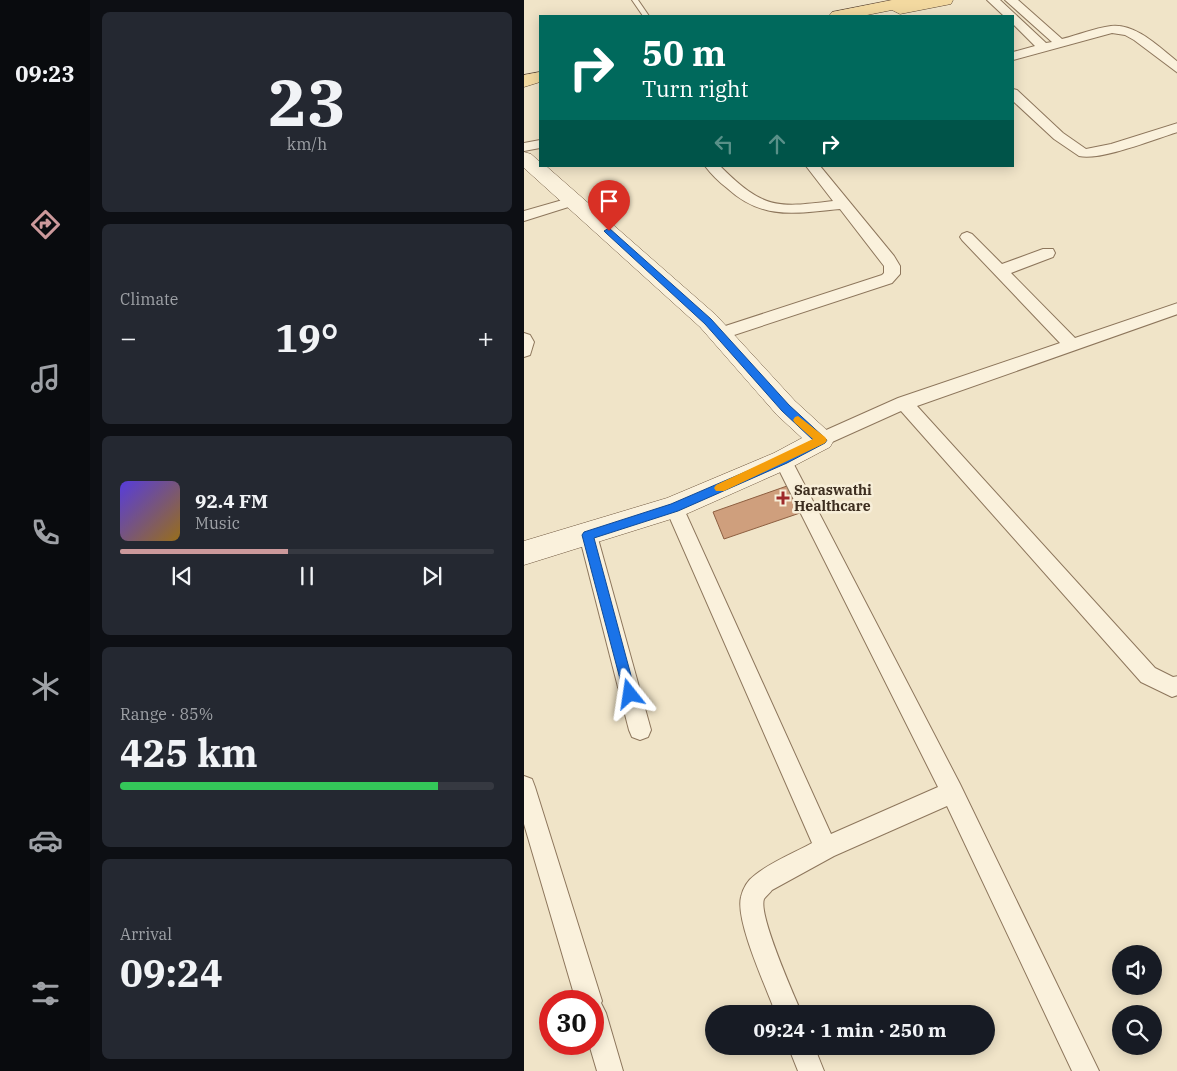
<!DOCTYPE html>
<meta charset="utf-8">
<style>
:root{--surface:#171b24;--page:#242831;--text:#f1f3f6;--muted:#9ea1a6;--line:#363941;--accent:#cc999b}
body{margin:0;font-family:"IBM Plex Serif",serif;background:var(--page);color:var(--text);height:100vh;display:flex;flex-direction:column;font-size:19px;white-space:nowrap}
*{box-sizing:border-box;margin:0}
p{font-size:16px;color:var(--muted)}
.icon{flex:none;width:28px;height:28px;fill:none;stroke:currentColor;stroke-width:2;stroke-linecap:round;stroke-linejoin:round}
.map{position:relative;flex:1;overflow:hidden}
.panel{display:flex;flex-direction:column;gap:12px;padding:12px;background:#0d0f14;width:434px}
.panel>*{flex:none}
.hud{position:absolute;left:15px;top:15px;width:475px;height:152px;border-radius:0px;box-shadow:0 2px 12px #0003;background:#00695c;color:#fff;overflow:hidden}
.fabs{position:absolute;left:588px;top:945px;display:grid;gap:10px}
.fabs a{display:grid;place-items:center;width:50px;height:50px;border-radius:50%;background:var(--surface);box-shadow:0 2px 12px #0003;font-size:25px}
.speed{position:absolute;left:15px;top:990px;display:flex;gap:10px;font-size:25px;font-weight:700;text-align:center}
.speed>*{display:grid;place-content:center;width:65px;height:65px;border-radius:50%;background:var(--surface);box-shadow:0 2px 12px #0003;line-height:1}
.speed .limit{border:8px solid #d22;background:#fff;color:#111}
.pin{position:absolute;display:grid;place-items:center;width:42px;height:42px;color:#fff;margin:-51px -21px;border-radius:50% 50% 50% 0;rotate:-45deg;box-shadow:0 0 5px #0007}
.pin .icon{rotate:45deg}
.me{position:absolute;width:55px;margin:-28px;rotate:345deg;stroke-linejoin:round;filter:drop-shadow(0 0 4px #0008)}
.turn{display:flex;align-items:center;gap:18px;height:105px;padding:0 20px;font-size:22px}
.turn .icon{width:65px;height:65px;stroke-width:2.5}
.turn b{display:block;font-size:35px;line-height:42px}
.lanes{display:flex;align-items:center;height:48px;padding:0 20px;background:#0003;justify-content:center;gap:25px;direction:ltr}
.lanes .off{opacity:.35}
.big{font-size:38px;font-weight:800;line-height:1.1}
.panel .tile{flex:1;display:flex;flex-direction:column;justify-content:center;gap:8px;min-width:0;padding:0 18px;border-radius:8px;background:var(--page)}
.panel .dial{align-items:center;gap:0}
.dial b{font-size:65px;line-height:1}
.song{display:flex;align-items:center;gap:15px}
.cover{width:60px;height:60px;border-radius:8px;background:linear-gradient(135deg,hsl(250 70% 55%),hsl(40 70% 35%))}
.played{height:5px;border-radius:2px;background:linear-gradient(90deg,var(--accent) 45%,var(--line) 45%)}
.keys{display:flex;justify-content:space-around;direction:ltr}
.heat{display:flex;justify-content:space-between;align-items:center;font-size:28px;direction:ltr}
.charge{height:8px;border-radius:4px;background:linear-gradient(90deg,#34c759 85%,var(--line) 0)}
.trip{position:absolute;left:181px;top:1005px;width:290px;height:50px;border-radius:25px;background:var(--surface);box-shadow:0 2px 12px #0003;font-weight:800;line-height:50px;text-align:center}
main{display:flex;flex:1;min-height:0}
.menu{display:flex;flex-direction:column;width:90px;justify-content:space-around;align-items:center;background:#090b0e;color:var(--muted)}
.menu .icon{width:35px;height:35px}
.menu .active{color:var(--accent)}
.menu b{font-size:22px;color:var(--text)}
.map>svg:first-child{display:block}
</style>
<main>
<nav class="menu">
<b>09:23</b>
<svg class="icon active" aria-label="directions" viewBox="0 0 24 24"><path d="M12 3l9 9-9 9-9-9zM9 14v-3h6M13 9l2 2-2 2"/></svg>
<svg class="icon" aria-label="music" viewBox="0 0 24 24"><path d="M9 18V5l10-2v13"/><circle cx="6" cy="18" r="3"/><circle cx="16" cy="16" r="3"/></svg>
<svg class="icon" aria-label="phone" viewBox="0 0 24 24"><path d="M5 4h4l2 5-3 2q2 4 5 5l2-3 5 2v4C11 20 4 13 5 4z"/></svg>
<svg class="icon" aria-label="climate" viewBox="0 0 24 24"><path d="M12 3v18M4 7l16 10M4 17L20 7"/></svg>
<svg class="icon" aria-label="car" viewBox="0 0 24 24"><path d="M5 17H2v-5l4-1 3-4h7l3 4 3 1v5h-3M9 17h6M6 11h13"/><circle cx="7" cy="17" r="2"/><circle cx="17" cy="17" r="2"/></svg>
<svg class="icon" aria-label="filters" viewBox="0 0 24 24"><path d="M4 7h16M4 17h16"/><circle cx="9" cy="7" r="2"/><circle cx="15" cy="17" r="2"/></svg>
</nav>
<section class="panel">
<div class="tile dial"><b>23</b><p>km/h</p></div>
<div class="tile"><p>Climate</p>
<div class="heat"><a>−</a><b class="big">19°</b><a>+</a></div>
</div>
<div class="tile">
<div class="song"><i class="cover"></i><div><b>92.4 FM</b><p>Music</p></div></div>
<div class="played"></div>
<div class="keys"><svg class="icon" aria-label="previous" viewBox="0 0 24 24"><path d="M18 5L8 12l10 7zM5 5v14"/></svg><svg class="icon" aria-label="pause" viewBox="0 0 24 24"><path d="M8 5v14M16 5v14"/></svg><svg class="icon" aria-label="next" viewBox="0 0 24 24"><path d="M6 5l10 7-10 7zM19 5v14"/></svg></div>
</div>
<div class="tile"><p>Range · 85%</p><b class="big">425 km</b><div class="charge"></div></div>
<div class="tile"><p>Arrival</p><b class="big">09:24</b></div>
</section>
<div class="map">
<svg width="654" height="1071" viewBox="0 0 654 1071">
<rect width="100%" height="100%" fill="#f0e4c8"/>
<!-- building -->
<path fill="#cf9f7d" stroke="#8d5f41" d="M 263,486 L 276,513 L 200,539 L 189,512 Z"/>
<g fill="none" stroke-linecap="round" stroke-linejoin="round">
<!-- lane casing -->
<g stroke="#8d765c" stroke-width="2">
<path id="lane" d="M 108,0 L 114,0 L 125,16 L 119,16 Z"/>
</g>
<!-- street casing -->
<g stroke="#8d765c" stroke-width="2">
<g id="street">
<path d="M 463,0 L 476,0 L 522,43 L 528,42 L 481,0 L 494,0 L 538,39 C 554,35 571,28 587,26 C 612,23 636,48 654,62 L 654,73 L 610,40 L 601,35 L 588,33 L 489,60 L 489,52 L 511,46 L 489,24 L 489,16 L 480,16 Z"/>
<path d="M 489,89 L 493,90 L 539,133 L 562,149 L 587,144 L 654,123 L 654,132 C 631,139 577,161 555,156 L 530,139 L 490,102 Z"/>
<path d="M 16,140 L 16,148 L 0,151 L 0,143 Z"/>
<path d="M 181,166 L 196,166 C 239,209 252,208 309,201 L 282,166 L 296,166 L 370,256 L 376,266 L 376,274 L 368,283 L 201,338 L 195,340 L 189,338 L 187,334 L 189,330 L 358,275 L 360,273 L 360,266 L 316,209 C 272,213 239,221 203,188 C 195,182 187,174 181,166 Z"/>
<path d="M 49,197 L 54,198 L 56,201 L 54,204 L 0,221 L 0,211 Z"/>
<path d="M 443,232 L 448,234 L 478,264 L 519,249 L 529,249 L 531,253 L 529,257 L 487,273 L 551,338 L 654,303 L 654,314 L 393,406 L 631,668 L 649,677 L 654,676 L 654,695 L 648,697 L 617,682 L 377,411 L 297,447 L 291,445 L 288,440 L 291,435 L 374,398 L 536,343 L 438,240 L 436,237 L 438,234 Z"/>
<path d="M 0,333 L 6,335 L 10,342 L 6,355 L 0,357 Z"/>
<path d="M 259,453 L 265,455 L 436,784 L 575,1071 L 548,1071 L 423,806 L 310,856 L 248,890 C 246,893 242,896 240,899 C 234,915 270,995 278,1014 L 252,1014 C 243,989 211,921 217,897 C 219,888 224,880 231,875 C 247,862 270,853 288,843 L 141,507 L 144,502 L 150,499 L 156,502 L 159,507 L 307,834 L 414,787 L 250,460 L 253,455 Z"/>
<path d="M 64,527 L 71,529 L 73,535 L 127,730 L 124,737 L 116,740 L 108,737 L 105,730 L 55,535 L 57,529 Z"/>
<path d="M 0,776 L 8,779 L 11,787 L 78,1001 L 77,1003 L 82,1013 L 99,1071 L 73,1071 L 65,1044 L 69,1044 L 69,1001 L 52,1001 L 0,824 Z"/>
<path d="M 264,1046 L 290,1046 L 300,1071 L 274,1071 Z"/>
</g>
</g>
<!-- secondary casing -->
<g stroke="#6f573f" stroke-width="1">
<path id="secondary" d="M 0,152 L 7,154 L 16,162 L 16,166 L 22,166 L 192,315 L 271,401 L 306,433 L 310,440 L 306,447 L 268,467 L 160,515 L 0,565 L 0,541 L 143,498 L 250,453 L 278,438 L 253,415 L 176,327 L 0,168 Z"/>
</g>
<!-- primary casing -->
<g stroke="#5b4430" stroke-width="1">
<g id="primary">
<path d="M 368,0 L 429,0 L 427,4 L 376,14 L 368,10 L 338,16 L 305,16 L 308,12 Z"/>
<path d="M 16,72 L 16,82 L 0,87 L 0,75 Z"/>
</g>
</g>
<!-- lane -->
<use href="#lane" fill="#faf1dc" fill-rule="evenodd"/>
<!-- street -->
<use href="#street" fill="#faf1dc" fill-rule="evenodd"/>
<!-- secondary -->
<use href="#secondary" fill="#faf1dc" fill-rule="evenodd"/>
<!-- primary -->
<use href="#primary" fill="#f3d9a0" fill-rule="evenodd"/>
</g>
<!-- route -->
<path fill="#1a73e8" stroke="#114b97" d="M 85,228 L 187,319 L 265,405 L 303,440 L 301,443 L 263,463 L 154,511 L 70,538 L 112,694 L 111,698 L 106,700 L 102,698 L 100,694 L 58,535 L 60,532 L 147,504 L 256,457 L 289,440 L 258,411 L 181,324 L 82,233 L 80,231 Z"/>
<!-- slow -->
<path fill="#f59e0b" d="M 274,416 L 301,437 L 303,440 L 301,443 L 200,491 L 192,491 L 190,488 L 192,485 L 289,439 L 271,423 L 269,420 L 271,417 Z"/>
<!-- markers -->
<path fill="#9e2a2b" stroke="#f7eed8" stroke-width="2" d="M256.5 490.5h5v5h5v5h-5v5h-5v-5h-5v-5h5z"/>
<g text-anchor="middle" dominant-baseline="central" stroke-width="5" stroke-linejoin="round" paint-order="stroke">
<!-- poi labels -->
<g font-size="14" font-weight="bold" fill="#3d2e20" stroke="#f7eed8" text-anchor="start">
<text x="270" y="490">Saraswathi<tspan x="270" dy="16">Healthcare</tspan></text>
</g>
</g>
</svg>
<div class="fabs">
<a><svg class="icon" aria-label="sound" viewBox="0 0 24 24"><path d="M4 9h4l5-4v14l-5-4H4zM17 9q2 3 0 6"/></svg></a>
<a><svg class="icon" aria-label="search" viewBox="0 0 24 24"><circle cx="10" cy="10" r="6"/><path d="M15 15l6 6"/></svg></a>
</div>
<div class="speed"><div class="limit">30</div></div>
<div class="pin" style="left:85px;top:231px;background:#d93025"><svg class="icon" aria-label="arrive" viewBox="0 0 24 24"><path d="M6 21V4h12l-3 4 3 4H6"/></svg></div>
<svg class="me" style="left:106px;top:694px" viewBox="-20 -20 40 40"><path d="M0-17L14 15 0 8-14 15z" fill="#1a73e8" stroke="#fff" stroke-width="4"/></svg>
<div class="trip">09:24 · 1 min · 250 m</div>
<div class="hud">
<div class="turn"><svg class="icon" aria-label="right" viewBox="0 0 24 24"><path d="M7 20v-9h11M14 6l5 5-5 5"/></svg><div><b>50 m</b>Turn right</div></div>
<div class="lanes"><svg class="icon off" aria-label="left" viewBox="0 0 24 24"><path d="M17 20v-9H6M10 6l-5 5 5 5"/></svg><svg class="icon off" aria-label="ahead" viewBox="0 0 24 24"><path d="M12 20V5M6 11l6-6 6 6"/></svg><svg class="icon" aria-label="right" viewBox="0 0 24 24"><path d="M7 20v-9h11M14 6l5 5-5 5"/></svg></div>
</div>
</div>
</main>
